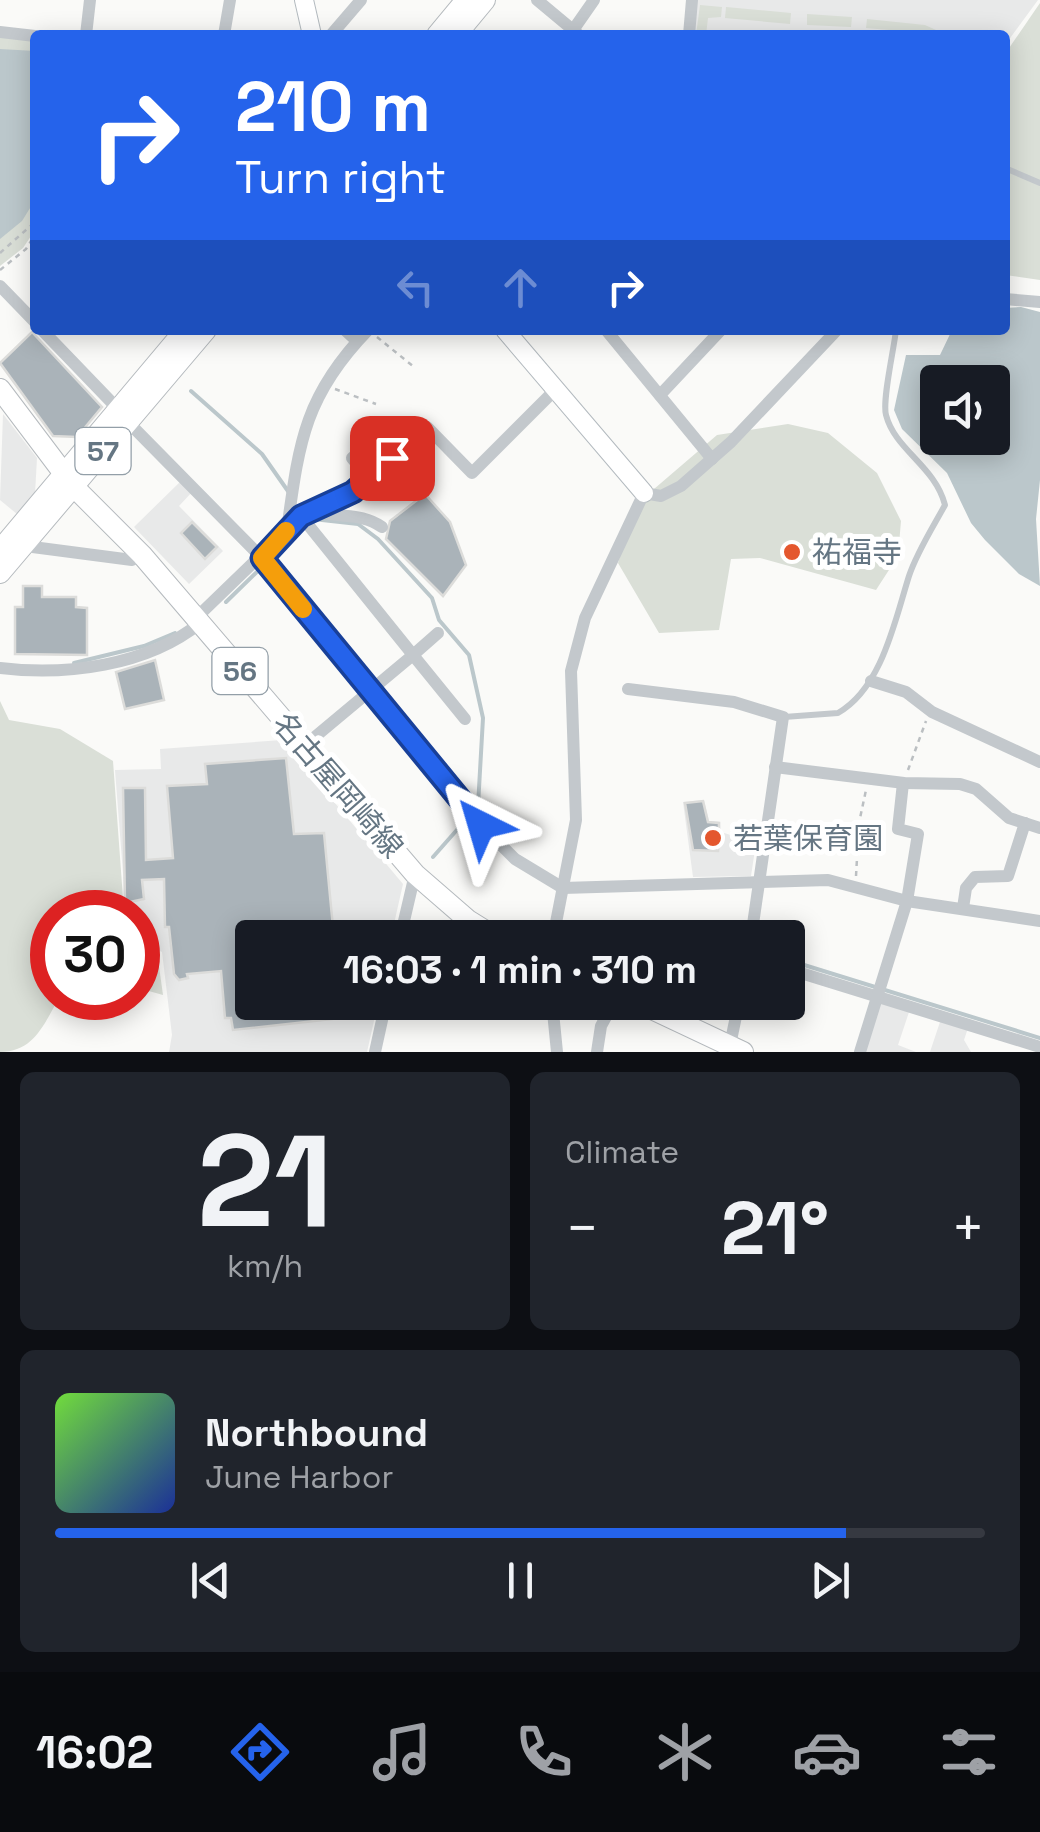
<!DOCTYPE html>
<meta charset="utf-8">
<style>
:root{--surface:#171b24;--page:#20242c;--text:#f1f3f6;--muted:#9ea1a6;--line:#363941;--accent:#2563eb}
body{margin:0;font-family:"Space Grotesk","Noto Sans JP",sans-serif;background:var(--page);color:var(--text);height:100vh;display:flex;flex-direction:column;font-size:38px;white-space:nowrap}
*{box-sizing:border-box;margin:0}
p{font-size:32px;color:var(--muted)}
.icon{flex:none;width:55px;height:55px;fill:none;stroke:currentColor;stroke-width:2;stroke-linecap:round;stroke-linejoin:round}
.map{position:relative;height:1052px;overflow:hidden}
.drawer{display:flex;flex-direction:column;gap:20px;padding:20px;background:#0d0f14;flex:1}
.drawer>*{flex:none}
.top-card{position:absolute;left:30px;top:30px;width:980px;height:305px;border-radius:10px;box-shadow:0 5px 25px #0003;background:#2563eb;color:#fff;overflow:hidden}
.tools{position:absolute;left:920px;top:365px;display:grid;gap:20px}
.tools a{display:grid;place-items:center;width:90px;height:90px;border-radius:10px;background:var(--surface);box-shadow:0 5px 25px #0003;font-size:50px}
.speed{position:absolute;left:30px;top:890px;display:flex;gap:20px;font-size:50px;font-weight:700;text-align:center}
.speed>*{display:grid;place-content:center;width:130px;height:130px;border-radius:50%;background:var(--surface);box-shadow:0 5px 25px #0003;line-height:1}
.speed .limit{border:15px solid #d22;background:#fff;color:#111}
.pin{position:absolute;display:grid;place-items:center;width:85px;height:85px;color:#fff;margin:-42px;border-radius:20px;box-shadow:0 5px 15px #0006}
.me{position:absolute;width:110px;margin:-55px;rotate:320deg;stroke-linejoin:round;filter:drop-shadow(0 0 8px #0008)}
.turn{display:flex;align-items:center;gap:35px;height:210px;padding:0 40px;font-size:45px}
.turn .icon{width:130px;height:130px;stroke-width:2.5}
.turn b{display:block;font-size:70px;line-height:85px}
.lanes{display:flex;align-items:center;height:95px;padding:0 40px;background:#0003;justify-content:center;gap:50px;direction:ltr}
.lanes .off{opacity:.35}
.big{font-size:75px;font-weight:700;line-height:1.1}
.drawer .widget{flex:1;display:flex;flex-direction:column;justify-content:center;gap:15px;min-width:0;padding:0 35px;border-radius:15px;background:var(--page)}
.drawer .dial{align-items:center;gap:0}
.dial b{font-size:130px;line-height:1}
.song{display:flex;align-items:center;gap:30px}
.cover{width:120px;height:120px;border-radius:15px;background:linear-gradient(135deg,hsl(100 70% 55%),hsl(230 70% 35%))}
.played{height:10px;border-radius:5px;background:linear-gradient(90deg,var(--accent) 85%,var(--line) 85%)}
.keys{display:flex;justify-content:space-around;direction:ltr}
.heat{display:flex;justify-content:space-between;align-items:center;font-size:55px;direction:ltr}
.drawer .tiles{flex:1;display:grid;gap:20px;grid-template-columns:1fr 1fr}
.widget:last-child{grid-column:span 2}
.trip{position:absolute;left:235px;top:920px;width:570px;height:100px;border-radius:10px;background:var(--surface);box-shadow:0 5px 25px #0003;font-weight:700;line-height:100px;text-align:center}
.tab-bar{display:flex;height:160px;justify-content:space-around;align-items:center;background:#090b0e;color:var(--muted)}
.tab-bar .icon{width:70px;height:70px}
.tab-bar .active{color:var(--accent)}
.tab-bar b{font-size:45px;color:var(--text)}
.map>svg:first-child{display:block}
</style>
<div class="map">
<svg width="1040" height="1052" viewBox="0 0 1040 1052">
<rect width="100%" height="100%" fill="#fafaf8"/>
<!-- built -->
<g fill="#e8e9e9">
<path d="M 697,0 L 1038,0 L 1005,45 L 1005,35 L 693,35 Z"/>
<path d="M 3,414 L 37,458 L 35,494 L 17,514 L 0,500 Z"/>
<path d="M 181,481 L 192,492 L 179,506 L 223,551 L 189,584 L 134,527 Z"/>
<path d="M 282,740 L 403,884 L 391,937 L 252,938 L 252,1002 L 378,1003 L 367,1052 L 169,1052 L 172,1035 L 162,952 L 138,941 L 138,912 L 126,912 L 115,770 L 161,769 L 160,749 Z"/>
<path d="M 704,800 L 709,821 L 720,822 L 721,832 L 756,843 L 751,876 L 693,877 L 683,802 Z"/>
<path d="M 879,1000 L 910,1009 L 898,1045 L 916,1052 L 863,1052 Z"/>
<path d="M 941,1019 L 968,1028 L 964,1040 L 971,1052 L 930,1052 Z"/>
</g>
<!-- green -->
<g fill="#dadfd7">
<path d="M 1040,3 L 1040,280 L 1005,275 L 1005,54 Z"/>
<path d="M 700,5 L 722,7 L 721,17 L 708,18 L 706,35 L 696,35 Z"/>
<path d="M 726,7 L 791,13 L 790,24 L 725,18 Z"/>
<path d="M 807,14 L 852,17 L 851,27 L 807,25 Z"/>
<path d="M 867,19 L 925,25 L 947,35 L 866,28 Z"/>
<path d="M 0,35 L 35,40 L 35,230 L 23,248 L 0,266 Z"/>
<path d="M 788,424 L 828,433 L 877,473 L 901,521 L 898,556 L 876,590 L 760,558 L 731,559 L 719,630 L 659,633 L 618,563 L 626,536 L 647,495 L 717,435 Z"/>
<path d="M 0,701 L 9,720 L 60,729 L 113,761 L 124,912 L 52,912 L 52,998 L 59,998 C 44,1024 34,1052 0,1052 Z"/>
<path d="M 138,942 L 157,952 L 163,995 L 138,988 Z"/>
</g>
<!-- water -->
<g fill="#bbc7cb" fill-rule="evenodd">
<path d="M 0,49 L 35,51 L 35,200 L 22,221 L 0,239 Z"/>
<path d="M 1021,307 L 1040,312 L 1040,480 L 1036,519 L 1040,586 L 1019,574 L 985,540 L 971,523 L 947,473 L 902,429 L 894,410 L 906,355 L 940,355 L 952,330 L 1005,330 L 1005,308 ZM 938,382 L 992,382 L 992,438 L 938,438 Z"/>
</g>
<g fill="none" stroke-linecap="round" stroke-linejoin="round">
<!-- stream -->
<g stroke="#bbc7cb" stroke-width="4">
<path d="M 191,391 L 262,454 L 290,494"/>
<path d="M 268,560 L 313,519 L 358,524 L 378,539 L 432,598 L 439,620 L 469,655 L 483,718 L 478,806 L 433,857"/>
<path d="M 226,602 L 262,567"/>
<path d="M 74,663 L 144,646 L 175,633"/>
<path d="M 590,927 L 675,938"/>
<path d="M 788,960 L 1040,1038"/>
</g>
</g>
<!-- building -->
<g fill="#aab3b9" stroke="#dcdcda" stroke-width="2.5">
<path d="M 32,332 L 102,407 L 77,437 L 53,436 L 0,363 Z"/>
<path d="M 425,494 L 450,522 L 466,565 L 443,596 L 386,539 L 390,521 Z"/>
<path d="M 192,522 L 217,547 L 205,559 L 181,533 Z"/>
<path d="M 23,586 L 42,586 L 42,597 L 76,597 L 76,607 L 87,608 L 87,655 L 15,654 L 15,607 L 23,607 Z"/>
<path d="M 155,660 L 164,700 L 125,709 L 116,672 Z"/>
<path d="M 286,758 L 294,834 L 324,833 L 334,938 L 252,938 L 252,1002 L 341,1002 L 342,1018 L 233,1030 L 231,1018 L 225,1018 L 221,971 L 187,974 L 188,978 L 179,980 L 174,974 L 169,927 L 165,927 L 164,879 L 142,880 L 144,899 L 125,903 L 123,788 L 145,788 L 146,860 L 173,858 L 167,786 L 207,784 L 205,764 Z"/>
<path d="M 703,801 L 708,822 L 719,823 L 718,851 L 693,850 L 685,803 Z"/>
</g>
<g fill="none" stroke-linecap="round" stroke-linejoin="round">
<!-- secondary casing -->
<g stroke="#b3babf" stroke-width="20">
<g id="secondary">
<path d="M 304,0 L 312,35"/>
<path d="M 505,330 L 644,493"/>
</g>
</g>
<!-- primary casing -->
<g stroke="#b5babe" stroke-width="22">
<g id="primary">
<path d="M 437,35 L 466,0"/>
<path d="M 456,35 L 485,0"/>
<path d="M 0,389 L 74,487 L 142,555 L 415,874 L 468,920 L 497,938"/>
<path d="M 0,550 L 185,330"/>
<path d="M 0,573 L 206,330"/>
<path d="M 637,1002 L 743,1052"/>
</g>
</g>
<!-- path -->
<g stroke="#bbbfc2" stroke-width="2.5" stroke-dasharray="5 5" stroke-linecap="butt">
<path d="M 0,253 L 35,222"/>
<path d="M 0,270 L 26,249 L 35,235"/>
<path d="M 377,337 L 414,367"/>
<path d="M 335,389 L 376,404"/>
<path d="M 908,770 L 926,721"/>
<path d="M 856,876 L 859,823 L 866,790"/>
</g>
<!-- lane -->
<g stroke="#c3c8cc" stroke-width="6">
<path d="M 1005,168 L 1040,183"/>
<path d="M 784,717 L 838,713 C 882,688 895,620 909,576 C 917,552 933,527 945,505 C 935,466 895,450 886,415 C 882,400 894,349 896,330"/>
</g>
<!-- street -->
<g stroke="#c3c8cc" stroke-width="12">
<path d="M 537,0 L 579,35"/>
<path d="M 0,32 L 35,36"/>
<path d="M 571,33 L 594,0"/>
<path d="M 86,35 L 90,0"/>
<path d="M 224,35 L 230,0"/>
<path d="M 331,35 L 361,0"/>
<path d="M 689,35 L 692,0"/>
<path d="M 0,286 L 35,322"/>
<path d="M 1005,299 L 1040,302"/>
<path d="M 42,330 L 118,409"/>
<path d="M 345,330 L 357,341"/>
<path d="M 368,330 C 304,396 299,443 287,530 L 301,516 L 353,492 L 427,427 L 472,473 L 555,390"/>
<path d="M 606,330 L 712,459"/>
<path d="M 660,395 L 721,330"/>
<path d="M 128,422 L 262,558 L 481,825 L 515,859 L 563,888 L 828,880 L 907,901 L 1040,921"/>
<path d="M 369,478 L 352,458 L 374,439 L 392,458"/>
<path d="M 316,508 C 335,521 357,510 382,527"/>
<path d="M 301,516 L 413,655 L 304,746"/>
<path d="M 25,546 L 132,560 L 142,555"/>
<path d="M 196,618 L 287,530"/>
<path d="M 438,633 L 413,655 L 465,719"/>
<path d="M 0,668 C 65,676 147,666 200,623"/>
<path d="M 871,681 L 906,692 L 932,712 L 1040,762"/>
<path d="M 628,689 L 734,702 L 783,717 L 751,938"/>
<path d="M 775,767 L 904,783 L 960,784 L 976,789 L 1009,818 L 1040,828"/>
<path d="M 963,908 L 966,888 L 975,877 L 1008,876 L 1025,823"/>
<path d="M 400,938 L 415,874"/>
<path d="M 553,938 L 576,820 L 571,671 L 585,618 L 644,493 L 661,496 L 681,486 L 731,442 L 837,330"/>
<path d="M 575,938 L 581,933 L 612,938"/>
<path d="M 788,969 L 1040,1047"/>
<path d="M 552,1002 L 557,1052"/>
<path d="M 730,1045 L 739,1002"/>
<path d="M 375,1052 L 386,1002"/>
<path d="M 597,1052 L 601,1026 L 614,1002"/>
<path d="M 860,1052 L 907,901 L 918,834 L 898,829 L 903,783"/>
</g>
<!-- secondary -->
<use href="#secondary" stroke="#fff" stroke-width="18"/>
<!-- primary -->
<use href="#primary" stroke="#fff" stroke-width="20"/>
</g>
<g fill="none" stroke-linecap="round" stroke-linejoin="round">
<!-- route casing -->
<g stroke="#184099" stroke-width="25">
<path id="route" d="M 392,458 L 353,492 L 301,516 L 262,558 L 481,825"/>
</g>
<!-- route -->
<use href="#route" stroke="#2563eb" stroke-width="18"/>
<!-- slow -->
<path stroke="#f59e0b" stroke-width="18" d="M 286,531 L 262,558 L 303,609"/>
</g>
<!-- markers -->
<g fill="#e4572e" stroke="#fff" stroke-width="4">
<circle cx="792" cy="552" r="10"/>
<circle cx="713" cy="838" r="10"/>
</g>
<g text-anchor="middle" dominant-baseline="central" stroke-width="10" stroke-linejoin="round" paint-order="stroke">
<!-- shield labels -->
<g fill="#fff" stroke="#939fa8" stroke-width="2.5">
<rect x="75.5" y="428" width="55" height="46" rx="8"/>
<rect x="212.5" y="648" width="55" height="46" rx="8"/>
</g>
<g font-size="28" font-weight="bold" fill="#657683">
<text x="103" y="451">57</text>
<text x="240" y="671">56</text>
</g>
<!-- poi labels -->
<g font-size="30" fill="#657683" stroke="#fff" text-anchor="start">
<text x="812" y="552">祐福寺</text>
<text x="733" y="838">若葉保育園</text>
</g>
<!-- street labels -->
<g font-size="30" fill="#657683" stroke="#fff">
<text transform="translate(338 785) rotate(49)">名古屋岡崎線</text>
</g>
</g>
</svg>
<div class="tools">
<a><svg class="icon" aria-label="sound" viewBox="0 0 24 24"><path d="M4 9h4l5-4v14l-5-4H4zM17 9q2 3 0 6"/></svg></a>
</div>
<div class="speed"><div class="limit">30</div></div>
<div class="pin" style="left:392px;top:458px;background:#d93025"><svg class="icon" aria-label="arrive" viewBox="0 0 24 24"><path d="M6 21V4h12l-3 4 3 4H6"/></svg></div>
<svg class="me" style="left:481px;top:825px" viewBox="-20 -20 40 40"><path d="M0-17L14 15 0 8-14 15z" fill="#2563eb" stroke="#fff" stroke-width="4"/></svg>
<div class="trip">16:03 · 1 min · 310 m</div>
<div class="top-card">
<div class="turn"><svg class="icon" aria-label="right" viewBox="0 0 24 24"><path d="M7 20v-9h11M14 6l5 5-5 5"/></svg><div><b>210 m</b>Turn right</div></div>
<div class="lanes"><svg class="icon off" aria-label="left" viewBox="0 0 24 24"><path d="M17 20v-9H6M10 6l-5 5 5 5"/></svg><svg class="icon off" aria-label="ahead" viewBox="0 0 24 24"><path d="M12 20V5M6 11l6-6 6 6"/></svg><svg class="icon" aria-label="right" viewBox="0 0 24 24"><path d="M7 20v-9h11M14 6l5 5-5 5"/></svg></div>
</div>
</div>
<section class="drawer">
<div class="tiles">
<div class="widget dial"><b>21</b><p>km/h</p></div>
<div class="widget"><p>Climate</p>
<div class="heat"><a>−</a><b class="big">21°</b><a>+</a></div>
</div>
<div class="widget">
<div class="song"><i class="cover"></i><div><b>Northbound</b><p>June Harbor</p></div></div>
<div class="played"></div>
<div class="keys"><svg class="icon" aria-label="previous" viewBox="0 0 24 24"><path d="M18 5L8 12l10 7zM5 5v14"/></svg><svg class="icon" aria-label="pause" viewBox="0 0 24 24"><path d="M8 5v14M16 5v14"/></svg><svg class="icon" aria-label="next" viewBox="0 0 24 24"><path d="M6 5l10 7-10 7zM19 5v14"/></svg></div>
</div>
</div>
</section>
<nav class="tab-bar">
<b>16:02</b>
<svg class="icon active" aria-label="directions" viewBox="0 0 24 24"><path d="M12 3l9 9-9 9-9-9zM9 14v-3h6M13 9l2 2-2 2"/></svg>
<svg class="icon" aria-label="music" viewBox="0 0 24 24"><path d="M9 18V5l10-2v13"/><circle cx="6" cy="18" r="3"/><circle cx="16" cy="16" r="3"/></svg>
<svg class="icon" aria-label="phone" viewBox="0 0 24 24"><path d="M5 4h4l2 5-3 2q2 4 5 5l2-3 5 2v4C11 20 4 13 5 4z"/></svg>
<svg class="icon" aria-label="climate" viewBox="0 0 24 24"><path d="M12 3v18M4 7l16 10M4 17L20 7"/></svg>
<svg class="icon" aria-label="car" viewBox="0 0 24 24"><path d="M5 17H2v-5l4-1 3-4h7l3 4 3 1v5h-3M9 17h6M6 11h13"/><circle cx="7" cy="17" r="2"/><circle cx="17" cy="17" r="2"/></svg>
<svg class="icon" aria-label="filters" viewBox="0 0 24 24"><path d="M4 7h16M4 17h16"/><circle cx="9" cy="7" r="2"/><circle cx="15" cy="17" r="2"/></svg>
</nav>
